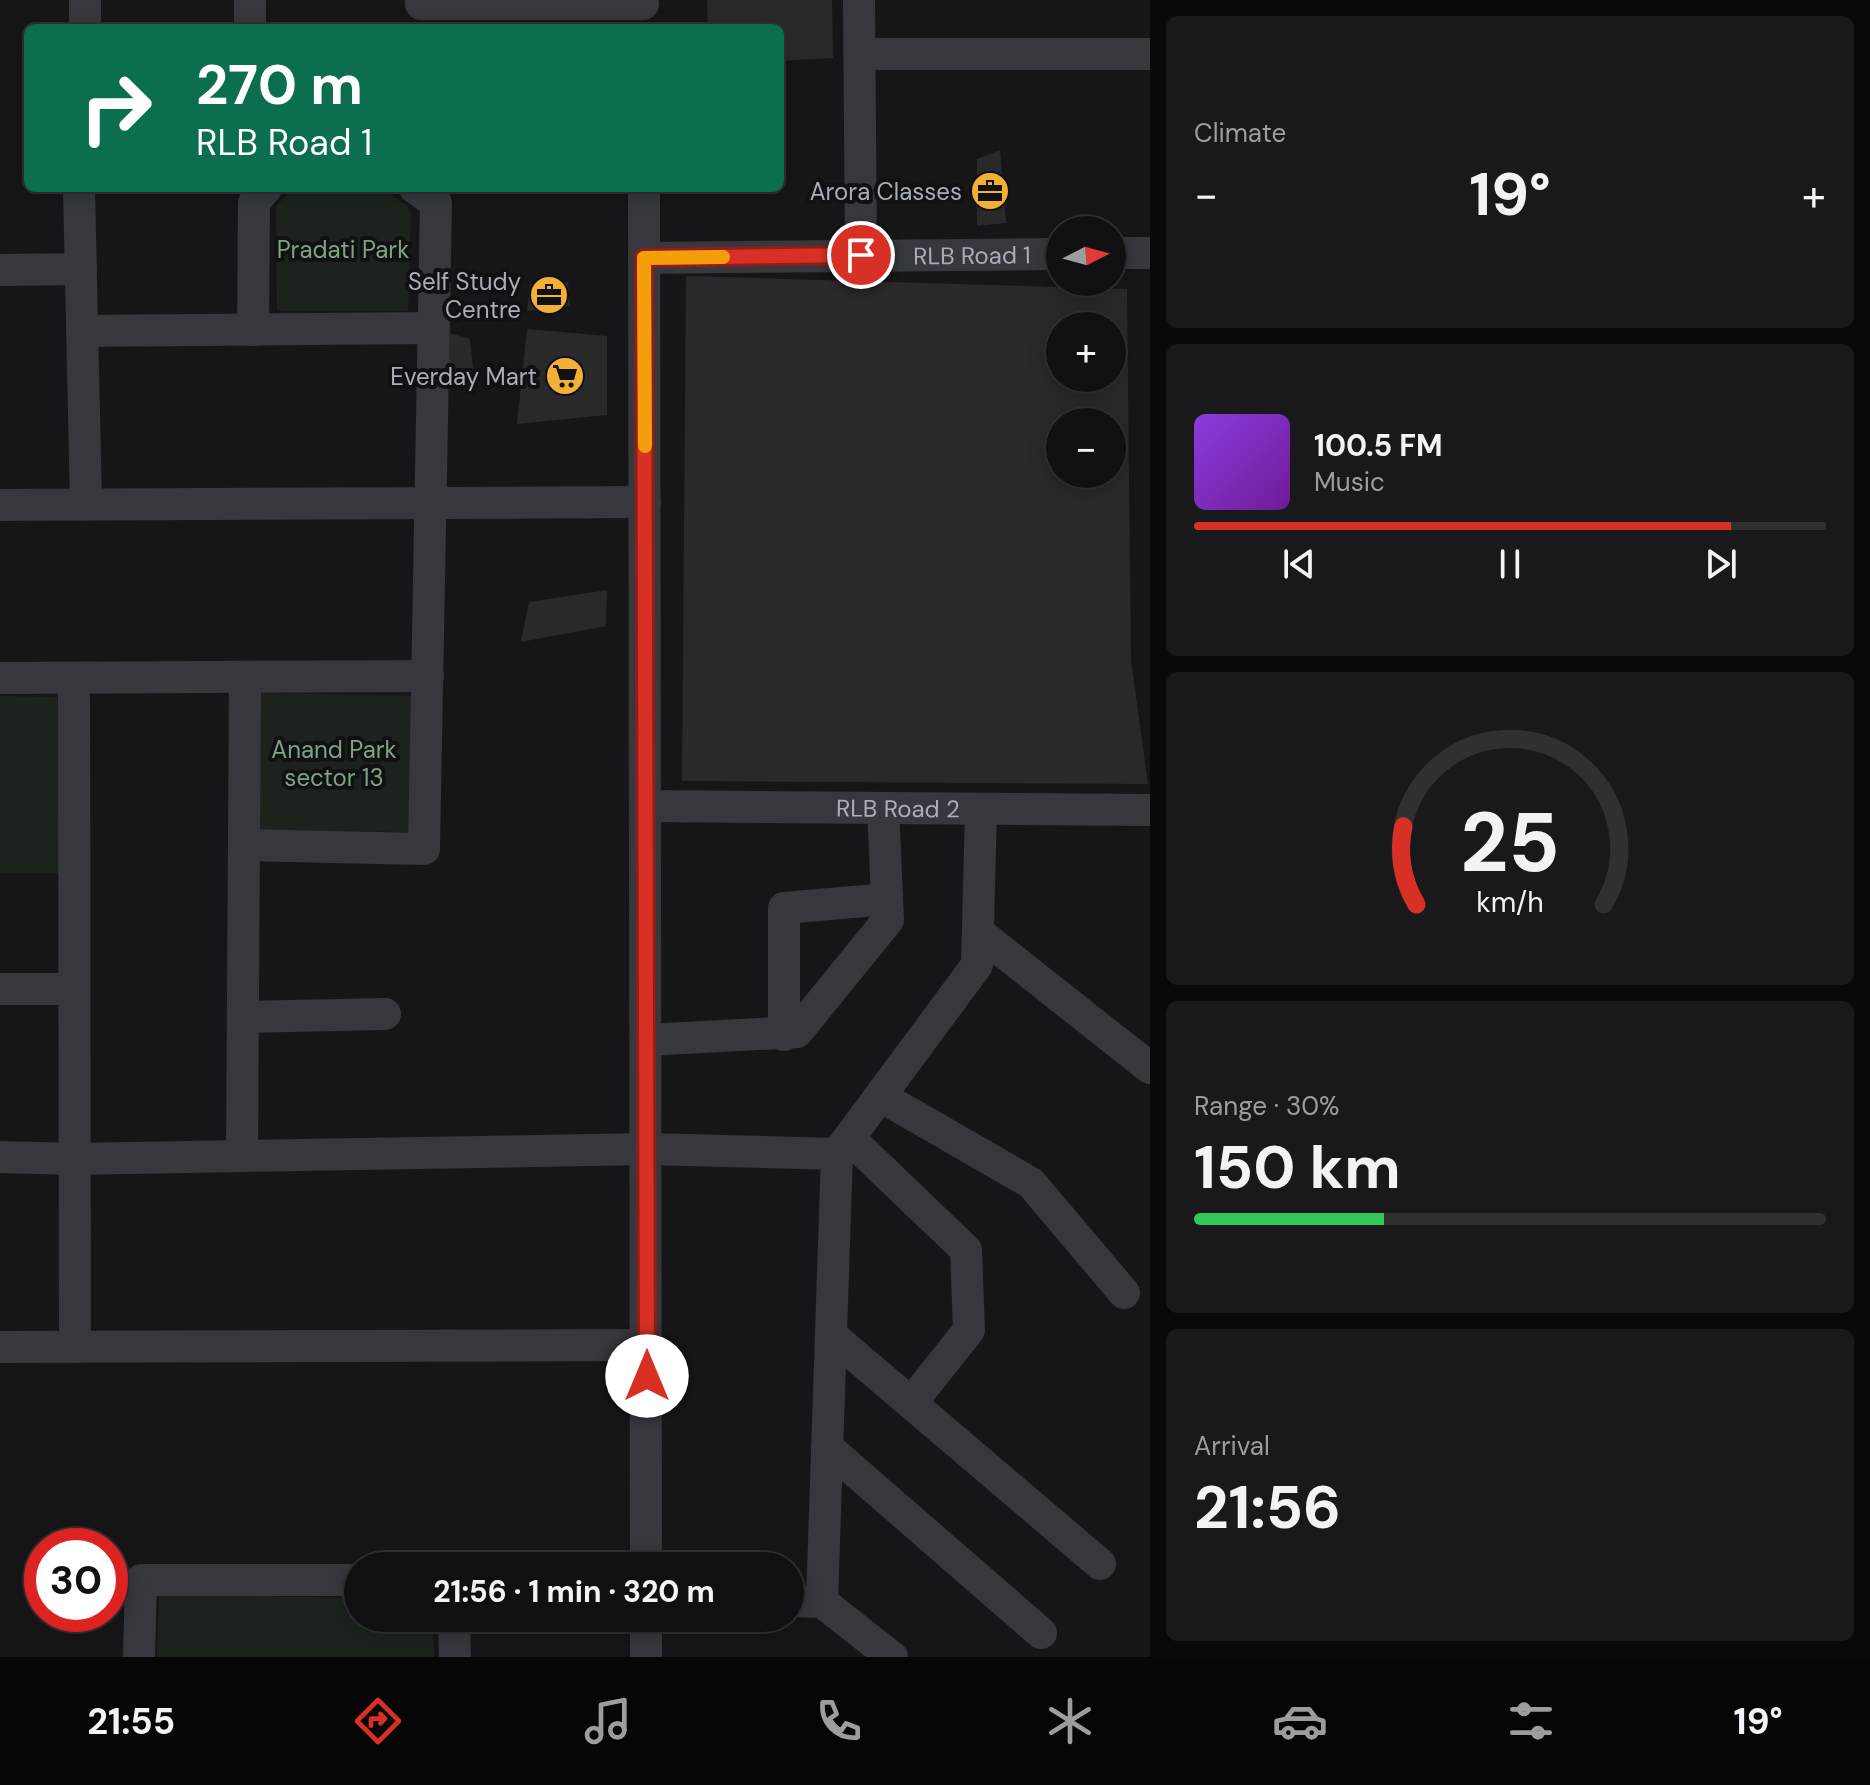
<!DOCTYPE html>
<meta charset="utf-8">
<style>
:root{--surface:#101012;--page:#19191b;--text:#f1f3f6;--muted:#9c9d9f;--line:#303032;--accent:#d93025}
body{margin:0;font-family:"DM Sans",sans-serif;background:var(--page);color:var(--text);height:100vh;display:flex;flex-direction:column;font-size:30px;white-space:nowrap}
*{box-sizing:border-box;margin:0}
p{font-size:26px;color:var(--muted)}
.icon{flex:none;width:44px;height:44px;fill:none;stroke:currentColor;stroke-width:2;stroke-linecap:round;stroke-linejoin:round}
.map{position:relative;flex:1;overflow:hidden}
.side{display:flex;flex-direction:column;gap:16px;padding:16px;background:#09090a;width:720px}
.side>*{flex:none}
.top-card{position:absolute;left:24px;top:24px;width:760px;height:168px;border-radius:12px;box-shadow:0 4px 20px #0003,0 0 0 2px var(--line);background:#0b6e4f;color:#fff;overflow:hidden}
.needle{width:52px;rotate:84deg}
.tools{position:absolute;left:1046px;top:216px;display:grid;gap:16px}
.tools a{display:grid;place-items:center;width:80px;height:80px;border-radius:50%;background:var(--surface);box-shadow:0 4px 20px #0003,0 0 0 2px var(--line);font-size:40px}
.speed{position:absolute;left:24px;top:1528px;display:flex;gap:16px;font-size:40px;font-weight:700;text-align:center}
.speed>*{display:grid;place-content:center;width:104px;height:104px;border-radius:50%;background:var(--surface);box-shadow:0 4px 20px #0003,0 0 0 2px var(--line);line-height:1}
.speed .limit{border:12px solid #d22;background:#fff;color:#111}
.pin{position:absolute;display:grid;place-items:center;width:68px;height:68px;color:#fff;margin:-34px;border:4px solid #fff;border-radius:50%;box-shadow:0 2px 8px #0007}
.me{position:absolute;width:88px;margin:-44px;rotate:0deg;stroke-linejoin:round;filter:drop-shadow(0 0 6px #0008)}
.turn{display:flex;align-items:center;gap:28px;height:168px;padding:0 40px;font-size:36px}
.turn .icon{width:104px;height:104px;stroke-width:2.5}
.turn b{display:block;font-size:56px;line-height:68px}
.big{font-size:60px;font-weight:700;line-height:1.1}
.side .tile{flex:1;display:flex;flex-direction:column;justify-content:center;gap:12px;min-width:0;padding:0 28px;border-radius:12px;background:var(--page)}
.side .dial{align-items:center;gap:0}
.dial svg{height:208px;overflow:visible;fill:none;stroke:var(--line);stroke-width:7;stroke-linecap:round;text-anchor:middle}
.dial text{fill:var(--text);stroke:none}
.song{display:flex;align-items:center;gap:24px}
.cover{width:96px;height:96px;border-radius:12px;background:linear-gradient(135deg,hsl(270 70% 55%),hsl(280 70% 35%))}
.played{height:8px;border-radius:4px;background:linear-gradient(90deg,var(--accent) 85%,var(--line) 85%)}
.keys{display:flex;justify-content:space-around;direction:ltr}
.heat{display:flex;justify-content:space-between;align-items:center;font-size:44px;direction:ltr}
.charge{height:12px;border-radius:6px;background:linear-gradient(90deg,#34c759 30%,var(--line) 0)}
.trip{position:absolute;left:344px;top:1552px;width:460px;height:80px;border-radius:40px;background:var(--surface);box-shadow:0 4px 20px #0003,0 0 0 2px var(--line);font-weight:700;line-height:80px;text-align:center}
.dock{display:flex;height:128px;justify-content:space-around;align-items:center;background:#060607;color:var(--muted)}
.dock .icon{width:56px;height:56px}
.dock .active{color:var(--accent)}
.dock b{font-size:36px;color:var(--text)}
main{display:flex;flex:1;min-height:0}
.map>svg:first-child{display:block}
</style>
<main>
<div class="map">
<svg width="1150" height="1657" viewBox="0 0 1150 1657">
<rect width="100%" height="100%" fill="#161618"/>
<!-- green -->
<g fill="#1c231d">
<path d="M 294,188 L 383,188 L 411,210 L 408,311 L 277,311 L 276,206 Z"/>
<path d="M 257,693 L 413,696 L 410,832 L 255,830 Z"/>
<path d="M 0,696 L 62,697 L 60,873 L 0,873 Z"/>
<path d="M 159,1594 L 358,1598 L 358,1618 L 433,1618 L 434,1657 L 157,1657 Z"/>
</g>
<!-- building -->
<g fill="#29292c" fill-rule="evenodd">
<path d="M 707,0 L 832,0 L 833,58 L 780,61 L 780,28 L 708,28 Z"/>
<path d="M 1000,150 L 1006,223 L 977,226 L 977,159 Z"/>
<path d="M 686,276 L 1127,289 L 1131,660 L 1148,784 L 682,781 ZM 1060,326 L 1112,326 L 1112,378 L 1060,378 ZM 1060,422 L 1112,422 L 1112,474 L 1060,474 Z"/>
<path d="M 568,282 L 570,306 L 527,311 L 530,284 Z"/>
<path d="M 434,328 L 470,339 L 473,368 L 433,371 Z"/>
<path d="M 527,329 L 607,336 L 607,415 L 517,424 Z"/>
<path d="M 607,590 L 606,626 L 521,642 L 529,602 Z"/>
</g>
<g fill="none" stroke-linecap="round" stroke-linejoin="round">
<!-- minor -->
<g stroke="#37383d" stroke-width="32">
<path d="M 250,0 L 250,28"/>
<path d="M 421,0 L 421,4 L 643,4"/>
<path d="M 859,0 L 861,255"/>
<path d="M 85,28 L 85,0"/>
<path d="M 860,54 L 1150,54"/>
<path d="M 79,188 L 86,503"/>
<path d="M 644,188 L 646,1566"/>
<path d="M 1112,253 L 1150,253"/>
<path id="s1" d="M 644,258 L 1060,254"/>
<path d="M 0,270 L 81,269"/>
<path d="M 253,330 L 254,203 L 266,188"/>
<path d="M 82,331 L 434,328"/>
<path d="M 0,505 L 645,502"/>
<path d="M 0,678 L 428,676"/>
<path d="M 74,678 L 75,1347"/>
<path id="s2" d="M 646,806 L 1150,810"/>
<path d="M 244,845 L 424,849 L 436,203 L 415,188"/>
<path d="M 978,932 L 1150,1068"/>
<path d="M 0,989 L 74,989"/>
<path d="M 243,1017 L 385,1014"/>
<path d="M 784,1035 L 784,908 L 887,899"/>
<path d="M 646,1040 L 797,1032 L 888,920 L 883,808"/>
<path d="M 880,1096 L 1031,1183 L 1124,1293"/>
<path d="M 849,1138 L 966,1250 L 969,1330 L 911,1403"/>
<path d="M 242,1156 L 245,677"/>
<path d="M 0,1157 L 74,1159 L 647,1149 L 837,1154"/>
<path d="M 831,1335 L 1100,1564"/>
<path d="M 0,1347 L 647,1345"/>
<path d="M 827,1447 L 1041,1633"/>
<path d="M 790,1601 L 822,1602 L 892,1657"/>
<path d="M 822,1602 L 837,1154 L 977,965 L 981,809"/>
<path d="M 454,1618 L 455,1657"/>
<path d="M 139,1657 L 141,1580 L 358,1580"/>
<path d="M 646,1657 L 646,1618"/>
</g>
</g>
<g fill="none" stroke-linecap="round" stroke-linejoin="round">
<!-- route casing -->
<g stroke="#8d1f18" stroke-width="20">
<path id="route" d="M 647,1376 L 644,258 L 861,255"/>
</g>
<!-- route -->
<use href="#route" stroke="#d93025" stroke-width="14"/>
<!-- slow -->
<path stroke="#f59e0b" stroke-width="14" d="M 645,446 L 644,258 L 723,257"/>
</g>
<!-- icons -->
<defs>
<g id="office-disc" transform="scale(2)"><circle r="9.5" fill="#f2b134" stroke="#111113"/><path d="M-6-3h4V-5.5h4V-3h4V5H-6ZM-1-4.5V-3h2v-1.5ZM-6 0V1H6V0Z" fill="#111"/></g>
<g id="supermarket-disc" transform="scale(2)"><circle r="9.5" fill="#f2b134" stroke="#111113"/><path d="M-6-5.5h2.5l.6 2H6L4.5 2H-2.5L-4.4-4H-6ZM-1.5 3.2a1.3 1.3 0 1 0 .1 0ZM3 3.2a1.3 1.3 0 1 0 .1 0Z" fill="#111"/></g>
</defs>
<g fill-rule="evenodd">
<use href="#office-disc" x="990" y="191"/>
<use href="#office-disc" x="549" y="295"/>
<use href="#supermarket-disc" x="565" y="376"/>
</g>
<g text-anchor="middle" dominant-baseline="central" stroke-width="8" stroke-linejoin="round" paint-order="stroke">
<!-- poi labels -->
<g font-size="24" fill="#a8adb8" stroke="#111113" text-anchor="end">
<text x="962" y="191">Arora Classes</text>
<text x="521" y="281">Self Study<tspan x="521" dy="28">Centre</tspan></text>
<text x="537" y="376">Everday Mart</text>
</g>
<!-- park labels -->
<g font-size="24" fill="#7fa381" stroke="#111113">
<text x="343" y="249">Pradati Park</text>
<text x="334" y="749">Anand Park<tspan x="334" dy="28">sector 13</tspan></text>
</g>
<!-- street labels -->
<g font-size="24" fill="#a8adb8" stroke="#111113">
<text stroke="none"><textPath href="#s1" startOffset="328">RLB Road 1</textPath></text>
<text stroke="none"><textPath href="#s2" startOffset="252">RLB Road 2</textPath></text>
</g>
</g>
</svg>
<div class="tools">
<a><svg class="needle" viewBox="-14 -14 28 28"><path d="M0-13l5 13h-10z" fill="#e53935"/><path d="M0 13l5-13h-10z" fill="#9c9d9f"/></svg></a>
<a>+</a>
<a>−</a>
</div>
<div class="speed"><div class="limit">30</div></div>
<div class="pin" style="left:861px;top:255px;background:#d93025"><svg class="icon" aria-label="arrive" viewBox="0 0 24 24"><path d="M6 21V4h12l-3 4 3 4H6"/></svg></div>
<svg class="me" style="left:647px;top:1376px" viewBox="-20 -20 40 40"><circle r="19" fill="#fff"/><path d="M0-13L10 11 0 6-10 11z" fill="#d93025"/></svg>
<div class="trip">21:56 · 1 min · 320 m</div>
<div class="top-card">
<div class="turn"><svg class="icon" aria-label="right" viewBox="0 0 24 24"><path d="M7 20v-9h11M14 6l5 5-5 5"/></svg><div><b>270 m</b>RLB Road 1</div></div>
</div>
</div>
<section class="side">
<div class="tile"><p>Climate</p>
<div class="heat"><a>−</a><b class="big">19°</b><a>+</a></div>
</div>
<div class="tile">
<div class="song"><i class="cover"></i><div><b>100.5 FM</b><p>Music</p></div></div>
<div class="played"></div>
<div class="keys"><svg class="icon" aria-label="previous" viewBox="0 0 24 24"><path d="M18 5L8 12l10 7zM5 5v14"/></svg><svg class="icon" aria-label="pause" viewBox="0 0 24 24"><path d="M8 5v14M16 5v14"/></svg><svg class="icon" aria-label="next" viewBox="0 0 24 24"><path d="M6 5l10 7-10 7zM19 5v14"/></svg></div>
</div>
<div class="tile dial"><svg viewBox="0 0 100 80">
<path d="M14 69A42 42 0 1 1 86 69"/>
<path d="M14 69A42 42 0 0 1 9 39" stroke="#d93025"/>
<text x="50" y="56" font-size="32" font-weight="700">25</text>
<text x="50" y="72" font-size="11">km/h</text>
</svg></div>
<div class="tile"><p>Range · 30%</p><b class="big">150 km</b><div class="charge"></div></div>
<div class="tile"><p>Arrival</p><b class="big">21:56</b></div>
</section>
</main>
<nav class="dock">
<b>21:55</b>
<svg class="icon active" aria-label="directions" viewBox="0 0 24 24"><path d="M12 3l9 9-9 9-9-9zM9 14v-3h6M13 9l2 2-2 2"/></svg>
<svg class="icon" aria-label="music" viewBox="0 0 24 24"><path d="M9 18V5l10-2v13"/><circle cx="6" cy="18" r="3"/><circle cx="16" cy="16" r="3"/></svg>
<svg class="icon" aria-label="phone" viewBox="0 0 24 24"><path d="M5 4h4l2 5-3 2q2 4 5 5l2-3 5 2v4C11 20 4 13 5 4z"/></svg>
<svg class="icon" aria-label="climate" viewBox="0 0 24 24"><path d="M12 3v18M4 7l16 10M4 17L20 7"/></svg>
<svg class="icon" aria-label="car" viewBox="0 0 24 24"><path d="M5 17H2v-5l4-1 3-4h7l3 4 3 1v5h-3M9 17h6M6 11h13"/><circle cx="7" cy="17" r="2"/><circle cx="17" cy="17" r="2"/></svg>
<svg class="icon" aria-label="filters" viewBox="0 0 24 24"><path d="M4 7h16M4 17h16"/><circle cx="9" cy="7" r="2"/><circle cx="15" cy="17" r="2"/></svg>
<b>19°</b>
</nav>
